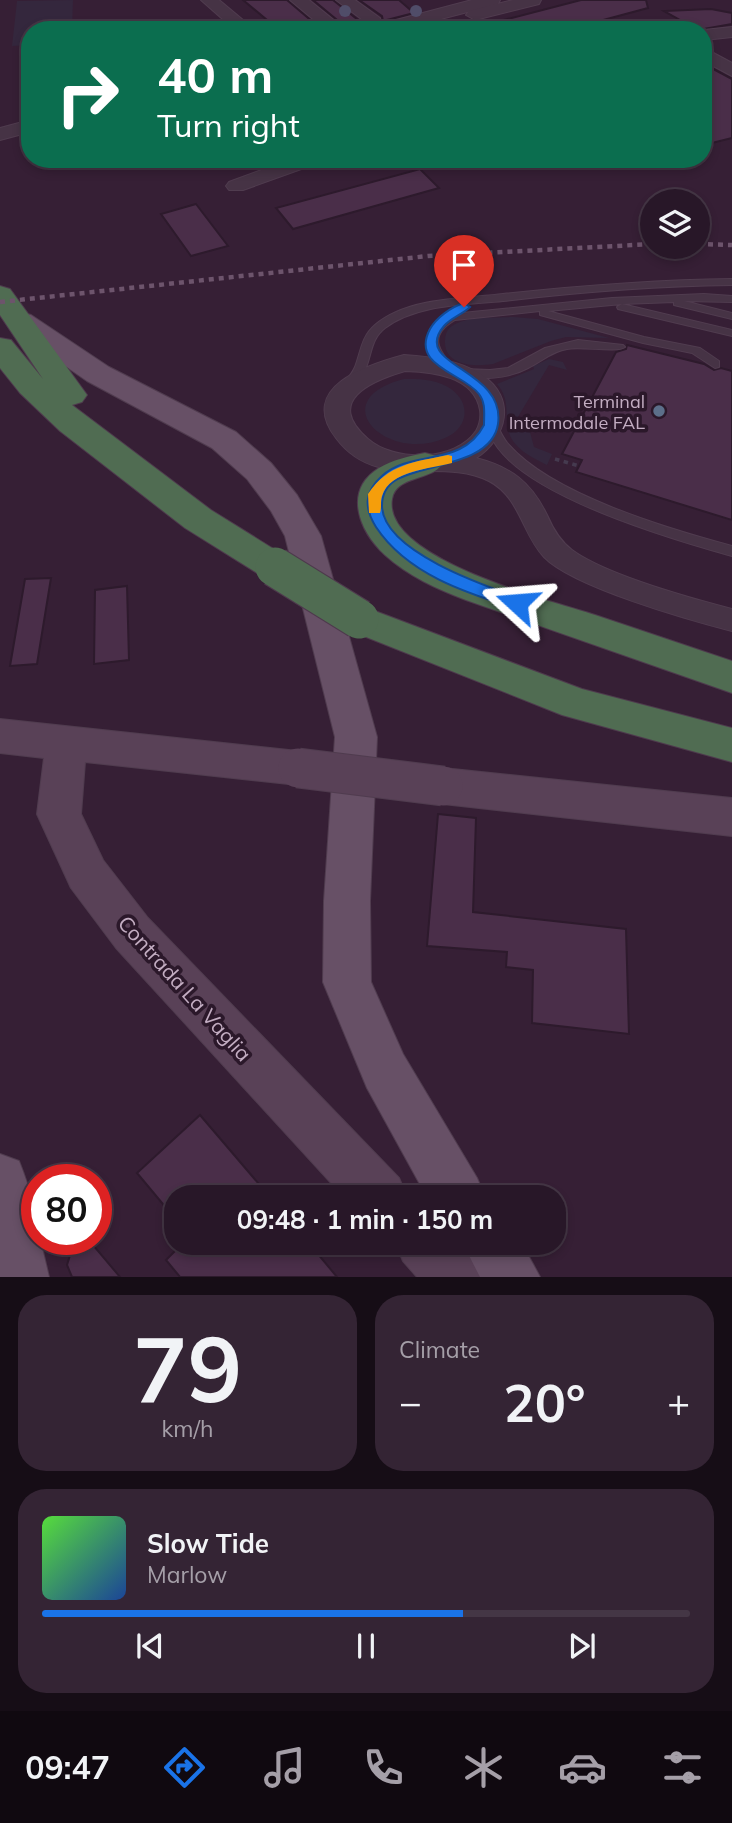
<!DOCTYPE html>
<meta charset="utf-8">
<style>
:root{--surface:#281728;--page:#342434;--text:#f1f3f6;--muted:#a59fa8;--line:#443645;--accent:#1a73e8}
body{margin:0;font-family:Mulish,sans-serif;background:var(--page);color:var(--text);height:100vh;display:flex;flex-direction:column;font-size:26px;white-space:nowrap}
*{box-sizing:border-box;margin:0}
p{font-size:23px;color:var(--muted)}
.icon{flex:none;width:38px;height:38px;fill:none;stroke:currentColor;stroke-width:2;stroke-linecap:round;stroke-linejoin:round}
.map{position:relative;height:1277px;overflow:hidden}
.panel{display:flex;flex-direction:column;gap:18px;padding:18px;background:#160d16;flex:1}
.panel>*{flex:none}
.banner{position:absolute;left:21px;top:21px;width:691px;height:147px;border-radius:28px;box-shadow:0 4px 10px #0003,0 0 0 2px var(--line);background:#0b6e4f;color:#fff;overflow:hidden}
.buttons{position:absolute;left:640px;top:189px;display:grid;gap:14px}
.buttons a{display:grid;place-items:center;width:70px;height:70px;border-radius:50%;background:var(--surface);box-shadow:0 4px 10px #0003,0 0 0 2px var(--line);font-size:35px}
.speed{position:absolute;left:21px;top:1164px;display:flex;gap:14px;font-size:35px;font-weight:700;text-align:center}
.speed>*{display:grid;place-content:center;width:91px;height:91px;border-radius:50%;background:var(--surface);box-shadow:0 4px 10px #0003,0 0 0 2px var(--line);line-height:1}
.speed .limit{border:10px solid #d22;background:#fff;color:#111}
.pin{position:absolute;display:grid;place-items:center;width:60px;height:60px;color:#fff;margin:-72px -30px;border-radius:50% 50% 50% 0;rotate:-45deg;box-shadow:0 0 7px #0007}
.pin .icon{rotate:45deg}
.me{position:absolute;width:77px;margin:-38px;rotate:289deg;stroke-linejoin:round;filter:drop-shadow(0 0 5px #0008)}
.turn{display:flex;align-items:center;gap:24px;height:147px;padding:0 21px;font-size:32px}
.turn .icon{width:91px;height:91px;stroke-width:2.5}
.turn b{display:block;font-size:49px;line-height:60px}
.big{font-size:52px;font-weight:700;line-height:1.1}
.panel .card{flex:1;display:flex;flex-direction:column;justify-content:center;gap:10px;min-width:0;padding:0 24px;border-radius:28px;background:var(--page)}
.panel .dial{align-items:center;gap:0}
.dial b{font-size:91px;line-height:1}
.song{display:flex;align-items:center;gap:21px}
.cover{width:84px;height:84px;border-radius:10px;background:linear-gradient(135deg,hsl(110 70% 55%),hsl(220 70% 35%))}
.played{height:7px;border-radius:4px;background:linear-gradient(90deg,var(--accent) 65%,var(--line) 65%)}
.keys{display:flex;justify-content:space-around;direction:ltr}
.heat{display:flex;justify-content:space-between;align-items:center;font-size:38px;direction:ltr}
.panel .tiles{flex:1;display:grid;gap:18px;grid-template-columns:1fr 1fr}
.card:last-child{grid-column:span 2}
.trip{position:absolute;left:164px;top:1185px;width:402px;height:70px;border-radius:28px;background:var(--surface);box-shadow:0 4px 10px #0003,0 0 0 2px var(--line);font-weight:700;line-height:70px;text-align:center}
.tab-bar{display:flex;height:112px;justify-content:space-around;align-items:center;background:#100910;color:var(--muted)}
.tab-bar .icon{width:49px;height:49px}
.tab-bar .on{color:var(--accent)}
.tab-bar b{font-size:32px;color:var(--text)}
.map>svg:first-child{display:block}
</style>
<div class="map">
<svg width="732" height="1277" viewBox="0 0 732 1277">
<rect width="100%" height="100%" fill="#361f35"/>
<!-- green -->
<g fill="#34273d">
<path d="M 73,0 L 72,30 L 30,30 L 30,45 L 12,46 L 17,1 Z"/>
<path d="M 513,317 L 538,319 L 609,338 L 566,337 L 551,341 L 493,364 C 476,367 444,366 445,341 C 445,335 447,329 452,326 C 468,315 495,318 513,317 Z"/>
<path d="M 549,359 L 563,362 L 567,370 L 549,365 L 512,427 L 530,432 L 534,447 L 552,454 L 547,465 C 533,458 514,449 509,433 C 504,415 511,400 497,384 L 534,369 L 533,366 Z"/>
<path d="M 404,379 C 419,379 433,379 446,386 C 471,399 471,427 445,438 C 387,464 322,400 404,379 Z"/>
</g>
<!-- building -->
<g fill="#4a2e49" stroke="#2d1a2c" stroke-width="2">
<path d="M 243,0 L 287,0 L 321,29 L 279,30 Z"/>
<path d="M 313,0 L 333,0 L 358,20 L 342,24 Z"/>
<path d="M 359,0 L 399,0 L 414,13 L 383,21 L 382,16 Z"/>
<path d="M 581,0 L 646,0 L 648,8 L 566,30 L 501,30 L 500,21 Z"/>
<path d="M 711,9 L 732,13 L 732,24 L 698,30 L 664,11 Z"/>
<path d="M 704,64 L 732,79 L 732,138 L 704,145 Z"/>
<path d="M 420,169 L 439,188 L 293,229 L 276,208 Z"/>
<path d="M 196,204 L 228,246 L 191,256 L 161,214 Z"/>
<path d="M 627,345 L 704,364 L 714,370 L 721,368 L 732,371 L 732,520 L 576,472 L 582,460 L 562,454 L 616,352 L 626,349 Z"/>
<path d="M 51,578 L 37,664 L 10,666 L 25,579 Z"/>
<path d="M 127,586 L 129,660 L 94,664 L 95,590 Z"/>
<path d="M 438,814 L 476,818 L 473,912 L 626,929 L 629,1034 L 532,1023 L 533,970 L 506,967 L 507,952 L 427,946 Z"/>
<path d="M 200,1115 L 270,1197 L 177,1197 L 177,1221 L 137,1173 Z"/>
<path d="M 75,1239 L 88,1239 L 120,1277 L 72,1277 L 67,1265 Z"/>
<path d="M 184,1242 L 308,1242 L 337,1277 L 180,1277 L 166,1260 Z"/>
</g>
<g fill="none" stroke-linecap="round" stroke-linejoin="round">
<!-- lane casing -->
<g stroke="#503c4f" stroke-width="2">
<g id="lane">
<path d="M 732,279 L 732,285 C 655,286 580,292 503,301 C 465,305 417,304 385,328 C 372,338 372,351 367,365 C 364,374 359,381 353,388 L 345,388 L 343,385 C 347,379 352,374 355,367 C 361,352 361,337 375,325 C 408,297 463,299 503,294 C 579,286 655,280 732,279 Z"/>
<path d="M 704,294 L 732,296 L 732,302 L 684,301 L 732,313 L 732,319 L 674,305 L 674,302 L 622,304 L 732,330 L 732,336 L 618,309 L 617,307 L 622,304 L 548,311 L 644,337 L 700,348 L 719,361 L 719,367 L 715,368 L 692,353 L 643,343 L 540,315 L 540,311 L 455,320 C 428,336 438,349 454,368 L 452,371 L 444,371 C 422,349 419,325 452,314 L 612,298 Z"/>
<path d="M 578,340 L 623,345 L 625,347 C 617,353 581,346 567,349 C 552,351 541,362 528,368 C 508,379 481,380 459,376 L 457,373 L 463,369 L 490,370 L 508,368 L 545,348 Z"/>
<path d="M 491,421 L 495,422 C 500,430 503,439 509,445 C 553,495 669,529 732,546 L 732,556 C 671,539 536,499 498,448 C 493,441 489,433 485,425 Z"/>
</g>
</g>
<!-- street casing -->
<g stroke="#503c4f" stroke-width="2">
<g id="street">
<path d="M 201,0 L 219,0 L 255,30 L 235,30 Z"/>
<path d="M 290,0 L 309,0 L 346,30 L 326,30 Z"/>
<path d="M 336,0 L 355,0 L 380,18 L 381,24 L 472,0 L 500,0 L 498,4 L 399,30 L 369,30 L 372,27 Z"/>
<path d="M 513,0 L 541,0 L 539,4 L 475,20 L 466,15 L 469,11 Z"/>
<path d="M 732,27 L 732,37 L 704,40 L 704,30 Z"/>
<path d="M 704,48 L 732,63 L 732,76 L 704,61 Z"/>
<path d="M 30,120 L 30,132 L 0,140 L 0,128 Z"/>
<path d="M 291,159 L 321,159 L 318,163 L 243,190 L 229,190 L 226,186 L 229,182 Z"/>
<path d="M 404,355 C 430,357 460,360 482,375 C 517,398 507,438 476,458 C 511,467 531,482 547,515 C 553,529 560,541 572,550 C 606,575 690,598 732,609 L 732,631 C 689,620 573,587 544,557 C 522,534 520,497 489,481 C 440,456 377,493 336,438 C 297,387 367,365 404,355 ZM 405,371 C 433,372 474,376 480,410 C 481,417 480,424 476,431 C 455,462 394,462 368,439 C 324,401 371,381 405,371 Z"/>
</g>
</g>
<!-- secondary casing -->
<g stroke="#503c4f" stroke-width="2">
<g id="secondary">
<path d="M 0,719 L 298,751 L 313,756 L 319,768 L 313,780 L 298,785 L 85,762 L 81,814 L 103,860 L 148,918 L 399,1178 L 407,1197 L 344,1197 L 116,948 L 71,888 L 37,814 L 44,758 L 0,753 Z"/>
<path d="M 443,768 L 732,798 L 732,836 L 443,804 L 428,799 L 422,786 L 428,773 Z"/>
<path d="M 395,1242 L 460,1242 L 474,1257 L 482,1277 L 417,1277 L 403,1261 Z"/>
</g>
</g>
<!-- primary casing -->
<g stroke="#503c4f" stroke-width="2">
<g id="primary">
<path d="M 20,312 L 31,315 L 109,367 L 236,432 L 271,463 L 297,495 L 321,536 L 377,737 L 370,901 L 371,982 L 403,1054 L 477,1178 L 485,1197 L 427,1197 L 367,1088 L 323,982 L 324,901 L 335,737 L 285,536 L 271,511 L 247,479 L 212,448 L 87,381 L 9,327 L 5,321 L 9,315 Z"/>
<path d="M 0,1154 L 19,1161 C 29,1186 37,1213 37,1239 L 40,1239 L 49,1277 L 0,1277 Z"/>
<path d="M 462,1242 L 521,1242 L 540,1277 L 480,1277 Z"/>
</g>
</g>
<!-- highway casing -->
<g stroke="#4e3a4d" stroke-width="2">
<g id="highway">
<path d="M 0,286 L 10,289 L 87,395 L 82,402 L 72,405 L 211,510 L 288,558 L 293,567 L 288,576 L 275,580 L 262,576 L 185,528 L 60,431 L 20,393 L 0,368 L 0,338 L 11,340 L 43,379 L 0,315 Z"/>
<path d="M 425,453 L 437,456 L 442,464 C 432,481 396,475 392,499 C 382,559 552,601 595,615 C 641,630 686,646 732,661 L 732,693 L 466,600 C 437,589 408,576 385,555 C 360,532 342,491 379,468 C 392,460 409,456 425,453 Z"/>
<path d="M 359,605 L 582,689 L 732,728 L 732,762 L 562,715 L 346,629 L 340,619 L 346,609 Z"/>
</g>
</g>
<!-- path -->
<path stroke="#453a4f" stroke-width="3.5" stroke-dasharray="4.5 4.5" stroke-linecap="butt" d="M 555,459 L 579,466"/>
<!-- lane -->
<use href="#lane" fill="#463345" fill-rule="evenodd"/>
<!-- street -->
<use href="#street" fill="#463345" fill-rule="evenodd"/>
<!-- secondary -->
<use href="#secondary" fill="#594157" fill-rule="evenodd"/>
<!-- primary -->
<use href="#primary" fill="#675066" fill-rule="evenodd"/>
<!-- highway -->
<use href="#highway" fill="#506c52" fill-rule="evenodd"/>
<!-- rail -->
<g stroke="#6d546c" stroke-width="4.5" stroke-dasharray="5 5" stroke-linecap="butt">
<path d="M 698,244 L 732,245"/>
<path d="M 0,302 L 428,256 L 653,244"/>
</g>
<!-- secondary-bridge casing -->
<g stroke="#503c4f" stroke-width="41" stroke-linecap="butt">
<path id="secondary-bridge" d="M 298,768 L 443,786"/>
</g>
<!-- highway-bridge casing -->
<g stroke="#4e3a4d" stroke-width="41" stroke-linecap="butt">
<path id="highway-bridge" d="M 275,567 L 359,619"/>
</g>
<!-- secondary-bridge -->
<use href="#secondary-bridge" stroke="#594157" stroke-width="39"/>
<!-- highway-bridge -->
<use href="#highway-bridge" stroke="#506c52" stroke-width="39"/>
</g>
<!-- trees -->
<g fill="#504d69">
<circle cx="345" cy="11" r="6"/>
<circle cx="416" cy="11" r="6"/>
</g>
<!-- route -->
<path fill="#1a73e8" stroke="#114b97" stroke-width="2" d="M 464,303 L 470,307 C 463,314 451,318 444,326 C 410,366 506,368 498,424 C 492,465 423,464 396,480 C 386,486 382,496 382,506 C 383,552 488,587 523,599 L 525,603 L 523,607 L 517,609 C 466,593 407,574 376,527 C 364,508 364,492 382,476 C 411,449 462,468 484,425 C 484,414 486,403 479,394 C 463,373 410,366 430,329 C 436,318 451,307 464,303 Z"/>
<!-- slow -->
<path fill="#f59e0b" d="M 448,455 L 452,456 L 452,463 C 431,469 390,470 382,496 C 380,502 382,507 380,513 L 369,513 L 368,494 C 388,464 414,462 448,455 Z"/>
<!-- markers -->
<circle fill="#5c6f8a" stroke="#2b182a" stroke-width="2.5" cx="659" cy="411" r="7"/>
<g text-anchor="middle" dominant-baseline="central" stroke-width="7" stroke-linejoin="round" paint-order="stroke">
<!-- poi labels -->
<g font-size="18" fill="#c3adc2" stroke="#2b182a" text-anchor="end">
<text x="645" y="401">Terminal<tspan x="645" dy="21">Intermodale FAL</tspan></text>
</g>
<!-- near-street labels -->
<g font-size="21" fill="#c3adc2" stroke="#2b182a">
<text transform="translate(185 988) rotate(48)">Contrada La Vaglia</text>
</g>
</g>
</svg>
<div class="buttons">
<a><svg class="icon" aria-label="layers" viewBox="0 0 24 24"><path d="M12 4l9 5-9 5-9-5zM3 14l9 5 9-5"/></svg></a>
</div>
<div class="speed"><div class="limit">80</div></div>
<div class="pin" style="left:464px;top:307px;background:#d93025"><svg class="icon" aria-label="arrive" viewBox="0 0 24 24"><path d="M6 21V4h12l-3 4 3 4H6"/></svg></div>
<svg class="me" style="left:517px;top:603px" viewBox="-20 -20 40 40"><path d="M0-17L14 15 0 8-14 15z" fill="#1a73e8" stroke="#fff" stroke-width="4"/></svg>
<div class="trip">09:48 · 1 min · 150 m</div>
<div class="banner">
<div class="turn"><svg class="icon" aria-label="right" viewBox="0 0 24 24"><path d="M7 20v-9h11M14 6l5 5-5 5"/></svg><div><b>40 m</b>Turn right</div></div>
</div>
</div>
<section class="panel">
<div class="tiles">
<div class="card dial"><b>79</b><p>km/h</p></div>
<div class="card"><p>Climate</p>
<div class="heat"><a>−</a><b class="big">20°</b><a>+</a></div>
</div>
<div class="card">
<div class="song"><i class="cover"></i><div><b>Slow Tide</b><p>Marlow</p></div></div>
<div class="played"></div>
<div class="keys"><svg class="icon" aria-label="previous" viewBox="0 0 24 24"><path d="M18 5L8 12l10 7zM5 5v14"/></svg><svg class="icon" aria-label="pause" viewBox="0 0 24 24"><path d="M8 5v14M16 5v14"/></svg><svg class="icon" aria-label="next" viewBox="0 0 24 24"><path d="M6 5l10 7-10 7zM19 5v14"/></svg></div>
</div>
</div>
</section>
<nav class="tab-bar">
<b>09:47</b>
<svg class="icon on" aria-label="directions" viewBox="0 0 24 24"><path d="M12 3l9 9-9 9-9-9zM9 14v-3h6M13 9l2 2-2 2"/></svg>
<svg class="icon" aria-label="music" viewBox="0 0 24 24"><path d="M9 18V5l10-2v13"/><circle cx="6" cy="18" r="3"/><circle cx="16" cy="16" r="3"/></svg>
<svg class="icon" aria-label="phone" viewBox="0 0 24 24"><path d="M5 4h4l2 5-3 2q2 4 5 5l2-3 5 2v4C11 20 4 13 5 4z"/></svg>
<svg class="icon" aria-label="climate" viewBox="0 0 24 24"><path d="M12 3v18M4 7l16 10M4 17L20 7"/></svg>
<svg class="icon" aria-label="car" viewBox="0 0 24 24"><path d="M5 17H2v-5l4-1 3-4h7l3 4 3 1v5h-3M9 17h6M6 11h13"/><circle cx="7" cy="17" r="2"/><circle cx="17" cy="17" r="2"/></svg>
<svg class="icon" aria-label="filters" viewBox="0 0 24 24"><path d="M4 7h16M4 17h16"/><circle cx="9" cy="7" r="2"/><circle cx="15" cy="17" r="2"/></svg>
</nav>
